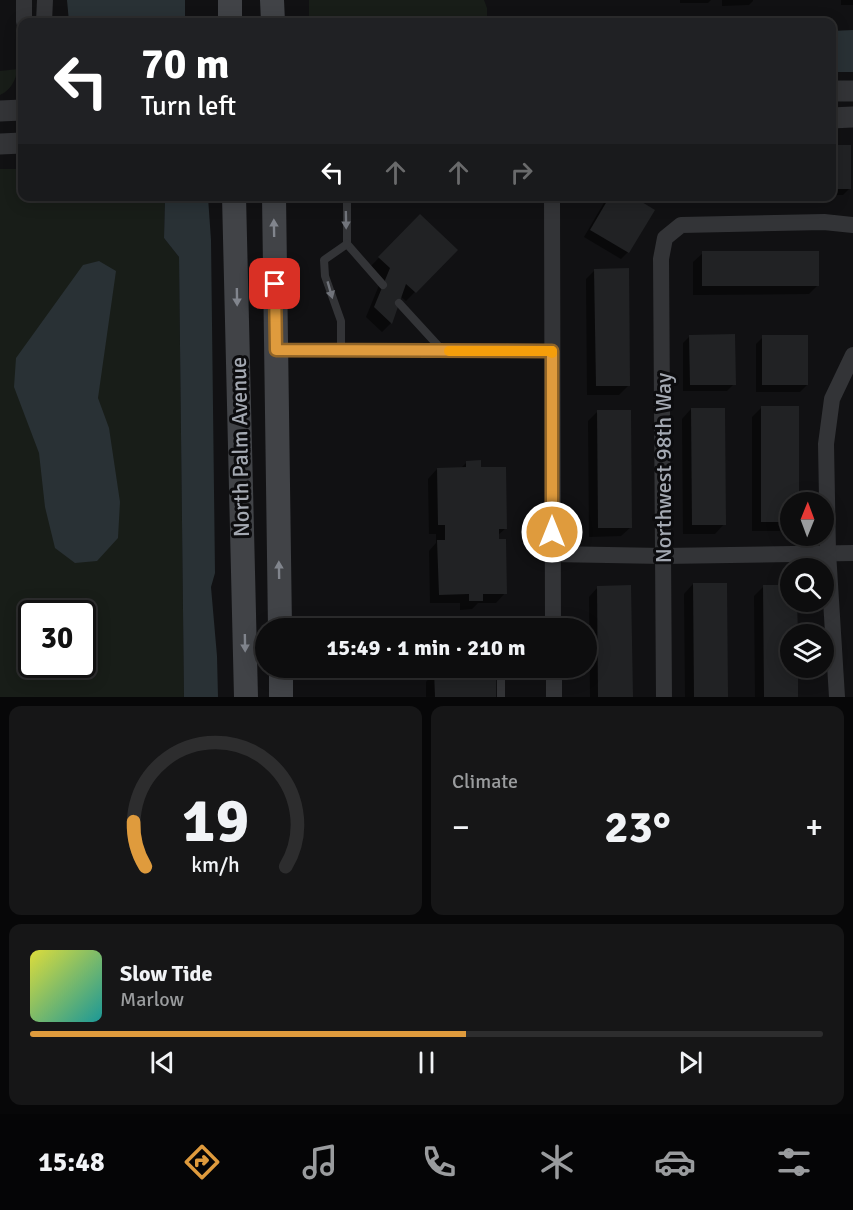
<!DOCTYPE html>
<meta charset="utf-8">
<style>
:root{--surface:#0d0d0e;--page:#161617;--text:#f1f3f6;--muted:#9a9c9e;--line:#2d2d2e;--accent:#df9b3d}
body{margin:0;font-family:Signika,sans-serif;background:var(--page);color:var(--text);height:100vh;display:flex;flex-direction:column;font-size:22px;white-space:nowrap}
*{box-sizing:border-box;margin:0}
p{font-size:20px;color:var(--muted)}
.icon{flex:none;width:33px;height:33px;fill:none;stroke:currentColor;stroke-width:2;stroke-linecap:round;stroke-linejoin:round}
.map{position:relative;height:697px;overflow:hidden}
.sheet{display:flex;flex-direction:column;gap:9px;padding:9px;background:#070708;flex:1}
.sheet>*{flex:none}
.top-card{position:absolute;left:18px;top:18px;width:818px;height:183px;border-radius:12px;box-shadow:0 3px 15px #0003,0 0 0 2px var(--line);background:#202124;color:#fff;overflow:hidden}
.needle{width:39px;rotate:1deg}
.controls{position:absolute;left:780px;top:492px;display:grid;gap:12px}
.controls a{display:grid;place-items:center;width:54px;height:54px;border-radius:50%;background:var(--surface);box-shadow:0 3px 15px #0003,0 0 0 2px var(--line);font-size:30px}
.speed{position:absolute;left:18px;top:600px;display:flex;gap:12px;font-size:30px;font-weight:700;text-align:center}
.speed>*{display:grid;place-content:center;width:78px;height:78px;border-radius:50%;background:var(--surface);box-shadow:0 3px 15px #0003,0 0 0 2px var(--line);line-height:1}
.speed .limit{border:3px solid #111;border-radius:9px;background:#fff;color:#111}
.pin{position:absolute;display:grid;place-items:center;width:51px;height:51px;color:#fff;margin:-26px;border-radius:12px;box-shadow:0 3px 9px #0006}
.me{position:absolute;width:66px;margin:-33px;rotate:0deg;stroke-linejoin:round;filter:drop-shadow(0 0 4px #0008)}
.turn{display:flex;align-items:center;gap:21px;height:126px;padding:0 24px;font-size:27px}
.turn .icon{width:78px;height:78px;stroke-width:2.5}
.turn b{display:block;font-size:42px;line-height:51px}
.lanes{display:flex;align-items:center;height:57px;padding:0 24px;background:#0003;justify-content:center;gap:30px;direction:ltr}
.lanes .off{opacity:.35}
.big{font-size:45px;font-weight:800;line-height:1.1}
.sheet .card{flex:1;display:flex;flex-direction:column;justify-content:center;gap:9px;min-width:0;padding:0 21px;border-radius:12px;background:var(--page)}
.sheet .dial{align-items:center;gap:0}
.dial svg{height:156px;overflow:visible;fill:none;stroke:var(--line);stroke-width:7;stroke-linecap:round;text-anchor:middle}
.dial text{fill:var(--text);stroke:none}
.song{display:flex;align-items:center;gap:18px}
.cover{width:72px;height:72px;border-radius:9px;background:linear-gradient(135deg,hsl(60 70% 55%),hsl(180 70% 35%))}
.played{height:6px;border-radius:3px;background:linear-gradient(90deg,var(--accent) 55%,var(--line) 55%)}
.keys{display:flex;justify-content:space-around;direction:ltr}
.heat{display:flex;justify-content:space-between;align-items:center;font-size:33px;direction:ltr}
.sheet .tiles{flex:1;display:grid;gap:9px;grid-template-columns:1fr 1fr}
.card:last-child{grid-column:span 2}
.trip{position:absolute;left:255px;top:618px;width:342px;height:60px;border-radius:30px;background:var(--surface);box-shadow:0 3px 15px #0003,0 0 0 2px var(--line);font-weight:800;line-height:60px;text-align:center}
.menu{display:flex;height:96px;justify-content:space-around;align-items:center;background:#050506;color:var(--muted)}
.menu .icon{width:42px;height:42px}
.menu .current{color:var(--accent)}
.menu b{font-size:27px;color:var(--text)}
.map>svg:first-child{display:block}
</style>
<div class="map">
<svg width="853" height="697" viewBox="0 0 853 697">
<rect width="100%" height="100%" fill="#111113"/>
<!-- green -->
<g fill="#181d18" fill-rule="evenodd">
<path d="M 309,0 L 484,0 L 487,8 L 487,22 L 309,22 Z"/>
<path d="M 18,69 C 15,81 11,90 0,95 L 0,71 Z"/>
<path d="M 0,169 L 22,169 L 22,196 L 165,197 L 164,238 L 179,257 L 184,697 L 0,697 ZM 32,614 L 82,614 L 82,664 L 32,664 Z"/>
</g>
<!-- water -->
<g fill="#293135">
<path d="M 67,0 L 176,0 L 176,22 L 69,22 Z"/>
<path d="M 853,30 L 853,72 L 831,72 L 831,31 Z"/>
<path d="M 167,196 L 208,197 L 211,240 L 215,573 L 211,587 L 217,656 L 218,697 L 184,697 L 179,257 L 164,238 L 165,199 Z"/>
<path d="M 99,261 L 116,271 L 98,398 L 109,428 L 120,502 L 118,538 L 97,561 L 75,563 L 55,548 L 45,507 L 39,453 L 14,387 L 16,358 L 83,265 Z"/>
</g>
<!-- shadow -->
<g fill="#0007">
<path d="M 680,0 L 711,0 L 708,3 L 680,3 Z"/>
<path d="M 722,0 L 753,0 L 753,1 L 749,5 L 722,6 Z"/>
<rect x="841" y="0" width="12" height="5"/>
<path d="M 831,146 L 850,188 L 843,195 L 831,195 Z"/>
<path d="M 608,196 L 629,196 L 628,252 L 621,259 L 584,237 Z"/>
<path d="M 657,196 L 754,196 L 752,199 L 657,199 Z"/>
<path d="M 420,216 L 456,250 L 406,301 L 400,296 L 391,323 L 382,332 L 366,317 L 382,278 L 370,267 Z"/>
<path d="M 703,253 L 818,285 L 809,294 L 693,295 L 693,262 Z"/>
<path d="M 595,270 L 629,385 L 619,395 L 587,395 L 586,279 Z"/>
<path d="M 690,336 L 734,384 L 727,391 L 683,391 L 683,343 Z"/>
<path d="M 763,337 L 807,385 L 800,392 L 756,392 L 756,344 Z"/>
<path d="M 761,408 L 797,408 L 798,502 L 790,502 L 790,529 L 788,531 L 752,531 L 752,417 Z"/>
<path d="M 691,409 L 724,524 L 715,534 L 683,534 L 682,419 Z"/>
<path d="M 597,412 L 631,527 L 621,536 L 589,537 L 588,421 Z"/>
<path d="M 467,462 L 480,469 L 506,528 L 497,536 L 505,593 L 496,603 L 478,603 L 472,609 L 460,610 L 460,603 L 430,603 L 429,551 L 436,543 L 436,534 L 429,534 L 428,479 L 437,469 L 460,469 Z"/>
<path d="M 693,584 L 727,697 L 685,697 L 684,594 Z"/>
<path d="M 790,586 L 790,602 L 796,602 L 796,634 L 790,634 L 790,668 L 797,668 L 797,697 L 755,697 L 754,596 L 763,587 Z"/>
<path d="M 598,587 L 631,697 L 590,697 L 589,597 Z"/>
<path d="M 435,672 L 495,697 L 426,697 L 426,682 Z"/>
</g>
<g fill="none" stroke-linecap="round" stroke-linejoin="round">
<!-- canal -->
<path stroke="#293135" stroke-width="18" d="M 176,22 L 176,0"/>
</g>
<!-- building -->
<g fill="#212224">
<rect x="831" y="145" width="20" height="44"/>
<path d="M 610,196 L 632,196 L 655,210 L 629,253 L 590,230 Z"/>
<path d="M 420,214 L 458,250 L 416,293 L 406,284 L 392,324 L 374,307 L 390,268 L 378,257 Z"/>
<rect x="702" y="251" width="117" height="35"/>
<path d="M 629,268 L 630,386 L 596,386 L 594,269 Z"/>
<path d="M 735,334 L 736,385 L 690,385 L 689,335 Z"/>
<rect x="762" y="335" width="46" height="50"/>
<path d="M 761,406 L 799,406 L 799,502 L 790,502 L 790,522 L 761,522 Z"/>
<path d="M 691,408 L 725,408 L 726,525 L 692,525 Z"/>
<path d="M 597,410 L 631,410 L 632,528 L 598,528 Z"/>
<path d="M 481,460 L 481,467 L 506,467 L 507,529 L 499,529 L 499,539 L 506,539 L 507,594 L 483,594 L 483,601 L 469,601 L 469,594 L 439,595 L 437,540 L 445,540 L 445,525 L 438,525 L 437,468 L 466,467 L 466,461 Z"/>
<path d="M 693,583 L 727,583 L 728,697 L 694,697 Z"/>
<path d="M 631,585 L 633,697 L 598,697 L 597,586 Z"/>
<path d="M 763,585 L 790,585 L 790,602 L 797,602 L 798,634 L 790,634 L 790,668 L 798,668 L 798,697 L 764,697 Z"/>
<path d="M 496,670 L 496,697 L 435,697 L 434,671 Z"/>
</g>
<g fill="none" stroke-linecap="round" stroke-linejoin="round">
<!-- service -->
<g stroke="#333437" stroke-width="8">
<path d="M 347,196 L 347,244 L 383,285"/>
<path d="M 399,303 L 443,351"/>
<path d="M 279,350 L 552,351"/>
<path d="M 341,350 L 341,321 L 325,276 L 324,260 L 347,244"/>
<path d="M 501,697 L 501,668 L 554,669"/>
</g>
<!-- minor -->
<g stroke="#333437" stroke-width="16">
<path d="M 24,22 L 24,0"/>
<path d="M 44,22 L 45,0"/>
<path d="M 552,196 L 553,628"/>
<path d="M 552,554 L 663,556 L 853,553"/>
<path d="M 554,668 L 554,697"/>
<path d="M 664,697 L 661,259 L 665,238 L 681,225 L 824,222 L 853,225"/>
<path d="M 837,697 L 828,552 L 826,444 L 832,399 L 853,355"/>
</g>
<!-- tertiary -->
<g stroke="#333437" stroke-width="21">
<path d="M 831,91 L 853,91"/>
<path d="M 0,111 L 22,110"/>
<path d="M 831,118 L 853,117"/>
<path d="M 0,144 L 22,143"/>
</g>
<!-- secondary -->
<g stroke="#414347" stroke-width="24">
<path d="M 230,0 L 230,22"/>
<path d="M 272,0 L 273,22"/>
<path d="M 234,196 L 246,697"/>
<path d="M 274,196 L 280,628"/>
<path d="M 281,668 L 281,697"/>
</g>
</g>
<!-- one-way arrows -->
<defs><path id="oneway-solid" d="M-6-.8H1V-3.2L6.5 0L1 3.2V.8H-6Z" transform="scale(1.5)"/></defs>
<g fill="#71747b">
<use href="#oneway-solid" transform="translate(346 220) rotate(89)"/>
<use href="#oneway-solid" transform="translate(330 290) rotate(74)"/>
</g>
<g fill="#81858d">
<use href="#oneway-solid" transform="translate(274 228) rotate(-91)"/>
<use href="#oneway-solid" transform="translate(237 297) rotate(89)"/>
<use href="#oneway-solid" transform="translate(279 570) rotate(-91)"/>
<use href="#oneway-solid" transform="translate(245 643) rotate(89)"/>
</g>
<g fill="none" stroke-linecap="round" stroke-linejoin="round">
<!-- route casing -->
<g stroke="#916528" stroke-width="15">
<path id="route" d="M 275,284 L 276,350 L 552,351 L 552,532"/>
</g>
<!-- route -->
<use href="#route" stroke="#df9b3d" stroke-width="10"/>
<!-- slow -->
<path stroke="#f59e0b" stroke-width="10" d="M 449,351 L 552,351 L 552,353"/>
</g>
<g text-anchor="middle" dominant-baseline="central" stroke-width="6" stroke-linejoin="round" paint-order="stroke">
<!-- street labels -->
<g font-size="22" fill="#a4a9b2" stroke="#0c0c0e">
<text transform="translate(240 447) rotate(-91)">North Palm Avenue</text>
<text transform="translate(663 468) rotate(-90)">Northwest 98th Way</text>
</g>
</g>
</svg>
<div class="controls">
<a><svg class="needle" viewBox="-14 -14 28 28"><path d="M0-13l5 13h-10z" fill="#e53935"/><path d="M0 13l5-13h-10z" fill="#9a9c9e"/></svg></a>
<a><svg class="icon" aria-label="search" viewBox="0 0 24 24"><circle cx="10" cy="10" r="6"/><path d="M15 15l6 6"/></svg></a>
<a><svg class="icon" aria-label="layers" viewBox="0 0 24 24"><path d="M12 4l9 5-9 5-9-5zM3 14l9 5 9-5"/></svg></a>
</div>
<div class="speed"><div class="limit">30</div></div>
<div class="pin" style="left:275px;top:284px;background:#d93025"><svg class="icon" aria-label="arrive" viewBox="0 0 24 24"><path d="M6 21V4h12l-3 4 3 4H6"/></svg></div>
<svg class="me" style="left:552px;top:532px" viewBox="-20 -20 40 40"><circle r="17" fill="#df9b3d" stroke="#fff" stroke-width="3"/><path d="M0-11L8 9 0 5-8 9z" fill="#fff"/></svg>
<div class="trip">15:49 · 1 min · 210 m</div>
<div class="top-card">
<div class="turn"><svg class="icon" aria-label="left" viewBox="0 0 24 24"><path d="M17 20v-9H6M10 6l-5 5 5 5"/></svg><div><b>70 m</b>Turn left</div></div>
<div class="lanes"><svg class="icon" aria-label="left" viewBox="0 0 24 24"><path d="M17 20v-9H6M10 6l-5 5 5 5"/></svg><svg class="icon off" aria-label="ahead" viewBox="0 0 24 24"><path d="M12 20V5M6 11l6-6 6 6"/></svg><svg class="icon off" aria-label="ahead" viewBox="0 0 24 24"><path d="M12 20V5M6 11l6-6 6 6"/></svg><svg class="icon off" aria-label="right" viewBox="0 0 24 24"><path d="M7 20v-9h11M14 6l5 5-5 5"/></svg></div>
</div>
</div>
<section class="sheet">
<div class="tiles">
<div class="card dial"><svg viewBox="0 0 100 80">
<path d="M14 69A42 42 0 1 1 86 69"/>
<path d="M14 69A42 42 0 0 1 8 46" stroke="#df9b3d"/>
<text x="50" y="56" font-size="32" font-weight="700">19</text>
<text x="50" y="72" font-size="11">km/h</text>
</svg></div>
<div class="card"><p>Climate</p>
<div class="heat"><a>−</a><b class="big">23°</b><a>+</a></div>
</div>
<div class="card">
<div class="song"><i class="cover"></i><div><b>Slow Tide</b><p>Marlow</p></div></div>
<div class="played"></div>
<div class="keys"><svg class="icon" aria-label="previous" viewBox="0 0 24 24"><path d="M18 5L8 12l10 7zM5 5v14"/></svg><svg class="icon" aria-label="pause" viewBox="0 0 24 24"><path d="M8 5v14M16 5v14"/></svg><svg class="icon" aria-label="next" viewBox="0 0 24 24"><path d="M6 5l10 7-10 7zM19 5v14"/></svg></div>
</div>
</div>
</section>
<nav class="menu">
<b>15:48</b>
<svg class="icon current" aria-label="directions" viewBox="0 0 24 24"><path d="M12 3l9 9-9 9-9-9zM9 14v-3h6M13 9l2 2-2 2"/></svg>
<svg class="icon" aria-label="music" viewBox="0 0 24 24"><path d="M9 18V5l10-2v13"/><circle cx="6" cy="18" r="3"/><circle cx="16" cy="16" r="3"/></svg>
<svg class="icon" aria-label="phone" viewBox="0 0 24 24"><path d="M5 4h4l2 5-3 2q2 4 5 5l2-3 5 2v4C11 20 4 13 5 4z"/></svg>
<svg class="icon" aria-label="climate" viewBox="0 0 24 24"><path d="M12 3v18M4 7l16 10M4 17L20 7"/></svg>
<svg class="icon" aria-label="car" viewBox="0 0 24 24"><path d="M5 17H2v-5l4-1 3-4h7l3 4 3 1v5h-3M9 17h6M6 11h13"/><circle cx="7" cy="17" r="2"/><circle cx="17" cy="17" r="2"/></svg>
<svg class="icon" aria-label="filters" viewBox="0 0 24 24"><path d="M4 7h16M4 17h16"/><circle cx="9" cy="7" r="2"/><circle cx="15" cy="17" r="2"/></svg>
</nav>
